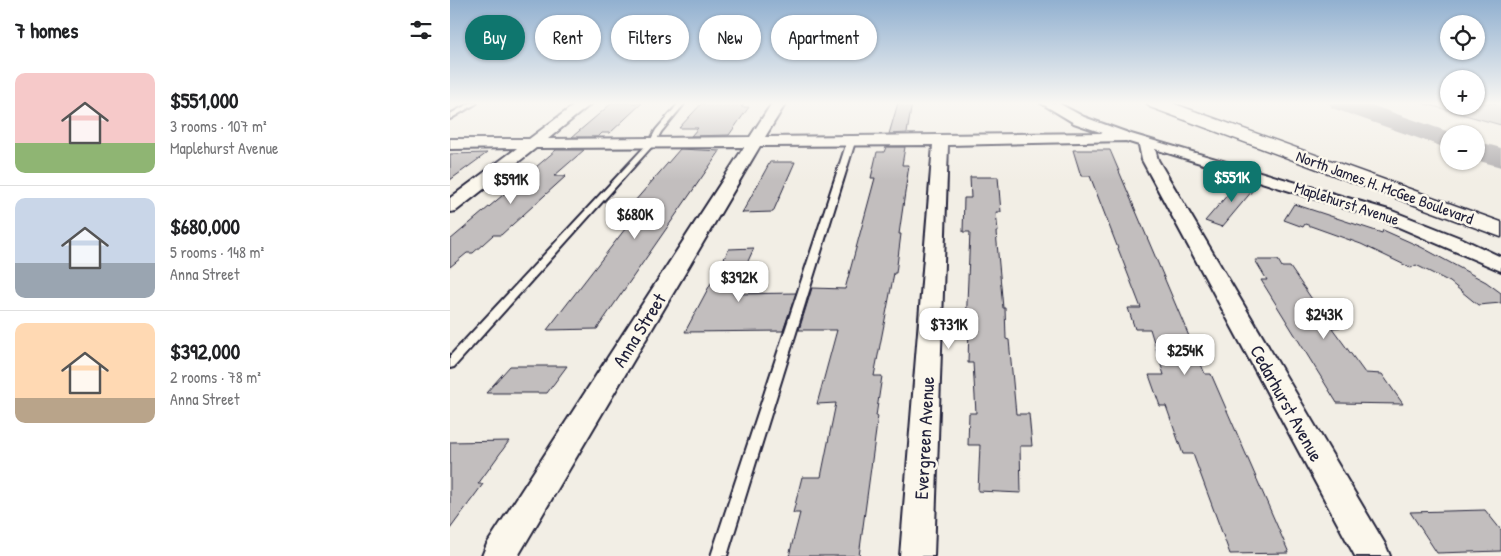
<!DOCTYPE html>
<html lang="en">
<head>
<meta charset="utf-8">
<style>
  :root { --surface:#fff; --page:#f2f2f2; --text:#202124; --muted:#757577; --line:#e0e0e0; --accent:#0f766e }
  body { margin:0; font-family:"Patrick Hand",sans-serif; background:var(--page); color:var(--text); height:100vh; display:flex; flex-direction:column; font-size:19px; white-space:nowrap }
  * { box-sizing:border-box; margin:0 }
  p { font-size:16px; color:var(--muted) }
  .icon { flex:none; width:28px; height:28px; fill:none; stroke:currentColor; stroke-width:2; stroke-linecap:round; stroke-linejoin:round }
  .map { position:relative; flex:1; overflow:hidden }
  .sheet { display:flex; flex-direction:column; background:var(--surface); width:450px }
  .sheet>* { flex:none }
  .banner { position:absolute; left:15px; top:15px; width:475px; height:45px; display:flex; gap:10px }
  .buttons { position:absolute; left:990px; top:15px; display:grid; gap:10px }
  .buttons a { display:grid; place-items:center; width:45px; height:45px; border-radius:50%; background:var(--surface); box-shadow:0 1px 4px #0004; font-size:25px }
  .price { position:absolute; translate:-50% -42px; padding:0 11px; border-radius:10px; background:#fff; color:#222; font-size:16px; line-height:32px; filter:drop-shadow(0 1px 2px #0008) }
  .price::after { content:''; position:absolute; left:50%; top:30px; width:15px; height:11px; margin-left:-8px; background:inherit; clip-path:polygon(0 0,100% 0,50% 100%) }
  .price.selected { background:var(--accent); color:#fff }
  ul { padding:0; list-style:none }
  li { display:flex; align-items:center; gap:15px; height:125px; padding:0 15px }
  li+li { border-top:1px solid var(--line) }
  li span { display:grid; place-items:center; flex:none; width:140px; height:100px; border-radius:10px; color:#555 }
  li>.icon { margin-inline-start:auto }
  span .icon { width:60px; height:60px; fill:#fffc; stroke-width:1 }
  li b { font-size:21px }
  h2 { display:flex; justify-content:space-between; align-items:center; height:60px; padding:0 15px; font-size:21px }
  .tag { padding:0 18px; border-radius:22px; background:var(--surface); box-shadow:0 1px 4px #0004; font-size:18px; line-height:45px }
  .tag.selected { background:var(--accent); color:#fff }
  main { display:flex; flex:1; min-height:0 }
  .map>svg:first-child { display:block }
  .green { fill:#d4d1cc; stroke:#7b7a84 }
  .lines { fill:none; stroke-linecap:round; stroke-linejoin:round }
  .river { fill:#aeabad; fill-rule:evenodd }
  .building { fill:#c2bebe; stroke:#22223b }
  .service-casing { stroke:#22223b; stroke-width:4 }
  .minor-casing { stroke:#22223b; stroke-width:4 }
  .secondary-casing { stroke:#22223b; stroke-width:3 }
  .service { fill:#fbf7ec; fill-rule:evenodd }
  .minor { fill:#fbf7ec; fill-rule:evenodd }
  .secondary { fill:#fbf7ec; fill-rule:evenodd }
  .labels { text-anchor:middle; dominant-baseline:central; stroke-width:5; stroke-linejoin:round; paint-order:stroke }
  .far-street-label { font-size:16px; fill:#22223b; stroke:#fbf7ec }
  .street-label { font-size:19px; fill:#22223b; stroke:#fbf7ec }
</style>
</head>
<body>
<main>
<section class="sheet">
<h2>7 homes<svg class="icon" aria-label="filters" viewBox="0 0 24 24"><path d="M4 7h16M4 17h16"/><circle cx="9" cy="7" r="2"/><circle cx="15" cy="17" r="2"/></svg></h2>
<ul>
<li><span style="background:linear-gradient(#f6c9c9 70%,#8fb573 0)"><svg class="icon" aria-label="home" viewBox="0 0 24 24"><path d="M3 11l9-7 9 7M6 9v11h12V9"/></svg></span><div><b>$551,000</b><p>3 rooms · 107 m²</p><p>Maplehurst Avenue</p></div></li>
<li><span style="background:linear-gradient(#c9d6e8 65%,#9aa5b1 0)"><svg class="icon" aria-label="home" viewBox="0 0 24 24"><path d="M3 11l9-7 9 7M6 9v11h12V9"/></svg></span><div><b>$680,000</b><p>5 rooms · 148 m²</p><p>Anna Street</p></div></li>
<li><span style="background:linear-gradient(#ffd9b3 75%,#b9a48a 0)"><svg class="icon" aria-label="home" viewBox="0 0 24 24"><path d="M3 11l9-7 9 7M6 9v11h12V9"/></svg></span><div><b>$392,000</b><p>2 rooms · 78 m²</p><p>Anna Street</p></div></li>
</ul>
</section>
<div class="map">
<svg width="1051" height="556" viewBox="0 0 1051 556">
  <rect width="100%" height="100%" fill="#f2eee5"/>
  <filter id="ink" filterUnits="userSpaceOnUse"><feTurbulence type="fractalNoise" baseFrequency=".02" numOctaves="2"/><feDisplacementMap in="SourceGraphic" scale="10" xChannelSelector="R" yChannelSelector="G"/><feConvolveMatrix kernelMatrix="1 2 1 2 8 2 1 2 1" color-interpolation-filters="sRGB"/></filter>
  <g filter="url(#ink)">
    <path class="green" d="M 972,103 L 999,103 L 999,106 L 1026,106 L 1026,103 L 1051,103 L 1051,125 Z"/>
    <g class="lines">
      <g class="river">
        <path d="M 879,103 L 915,103 L 1005,134 L 999,134 L 999,149 L 882,108 Z"/>
        <path d="M 1026,141 L 1051,148 L 1051,167 L 1026,160 Z"/>
      </g>
    </g>
    <g class="building">
      <path d="M 162,103 L 192,103 L 160,133 L 152,133 L 148,137 L 122,137 Z"/>
      <path d="M 252,103 L 295,103 L 291,107 L 299,107 L 279,135 L 241,136 L 248,128 L 229,128 Z"/>
      <path d="M 448,103 L 462,103 L 457,133 L 439,134 Z"/>
      <path d="M 436,147 L 455,147 L 452,165 L 459,165 L 449,234 L 451,234 L 446,273 L 444,273 L 424,376 L 432,376 L 426,416 L 428,416 L 409,556 L 339,556 L 350,513 L 343,513 L 352,477 L 371,477 L 386,403 L 367,404 L 387,330 L 349,330 L 362,288 L 395,289 L 425,178 L 421,178 L 427,152 L 434,152 Z"/>
      <path d="M 230,149 L 270,151 L 147,329 L 97,330 L 182,220 L 174,221 L 189,202 L 184,202 Z"/>
      <path d="M 106,150 L 134,150 L 104,176 L 116,176 L 51,235 L 43,235 L 23,253 L 17,253 L 0,267 L 0,240 Z"/>
      <path d="M 623,150 L 660,150 L 755,374 L 761,374 L 839,553 L 780,554 L 743,454 L 733,454 L 716,406 L 710,406 L 699,375 L 714,375 L 700,329 L 685,329 L 678,308 L 691,308 L 640,176 L 631,176 Z"/>
      <path d="M 37,153 L 0,180 L 0,154 Z"/>
      <path d="M 320,162 L 345,162 L 323,212 L 292,213 Z"/>
      <path d="M 520,177 L 548,177 L 551,212 L 546,212 L 548,232 L 546,232 L 553,308 L 555,308 L 556,339 L 559,340 L 566,414 L 579,414 L 582,446 L 570,446 L 571,493 L 528,491 L 530,445 L 518,445 L 519,413 L 526,413 L 523,363 L 518,363 L 519,326 L 516,326 L 520,232 L 513,232 L 514,198 L 521,198 Z"/>
      <path d="M 792,178 L 808,184 L 772,227 L 755,221 Z"/>
      <path d="M 844,204 L 932,233 L 933,230 L 971,247 L 1036,282 L 1051,293 L 1051,303 L 1028,305 L 1000,282 L 966,265 L 961,268 L 911,244 L 855,224 L 853,227 L 834,220 Z"/>
      <path d="M 304,248 L 283,294 L 346,293 L 333,331 L 235,332 L 279,249 Z"/>
      <path d="M 805,260 L 828,260 L 832,267 L 840,267 L 866,305 L 877,305 L 894,327 L 882,328 L 915,373 L 932,374 L 953,404 L 887,403 L 811,280 L 817,280 Z"/>
      <path d="M 60,366 L 117,366 L 97,393 L 36,393 Z"/>
      <path d="M 59,441 L 28,484 L 33,484 L 0,529 L 0,442 Z"/>
      <path d="M 1035,510 L 1051,530 L 1051,551 L 987,553 L 960,512 Z"/>
    </g>
    <g class="lines">
      <defs>
        <g id="service">
          <path d="M 20,103 L 27,103 L 0,119 L 0,114 Z"/>
          <path d="M 229,103 L 235,103 L 211,132 L 205,143 L 4,367 L 0,368 L 0,356 L 200,141 L 206,130 Z"/>
          <path d="M 401,140 L 405,142 L 277,556 L 261,556 L 397,142 Z"/>
        </g>
        <path id="minor" d="M 127,103 L 142,103 L 98,139 L 300,137 L 322,103 L 336,103 L 315,137 L 653,133 L 624,123 L 591,103 L 608,103 L 634,117 L 681,134 L 942,211 L 1013,239 L 1051,257 L 1051,271 L 930,219 L 705,149 L 708,160 L 935,544 L 940,556 L 905,556 L 692,160 L 689,145 L 676,141 L 498,145 L 484,556 L 450,556 L 483,145 L 310,146 L 68,556 L 32,556 L 37,544 L 294,147 L 86,148 L 6,211 L 0,212 L 0,198 L 67,148 L 0,149 L 0,139 L 79,139 Z"/>
        <path id="secondary" d="M 697,103 L 722,103 L 1051,222 L 1051,237 L 700,107 Z"/>
      </defs>
      <use href="#service" class="service-casing"/>
      <use href="#minor" class="minor-casing"/>
      <use href="#secondary" class="secondary-casing"/>
      <use href="#service" class="service"/>
      <use href="#minor" class="minor"/>
      <use href="#secondary" class="secondary"/>
    </g>
  </g>
  <linearGradient id="sky" x2="0" y2="1"><stop stop-color="#91b0d0"/><stop offset="0.57" stop-color="#f9f7f3"/><stop offset="1" stop-color="#f9f7f3" stop-opacity="0"/></linearGradient>
  <rect width="1051" height="181" fill="url(#sky)"/>
  <g class="labels">
    <g class="far-street-label">
      <text transform="translate(935 187) rotate(20)">North James H. McGee Boulevard</text>
      <text transform="translate(897 203) rotate(18)">Maplehurst Avenue</text>
    </g>
    <g class="street-label">
      <text transform="translate(189 330) rotate(-58)">Anna Street</text>
      <text transform="translate(837 403) rotate(61)">Cedarhurst Avenue</text>
      <text transform="translate(474 438) rotate(-87)">Evergreen Avenue</text>
    </g>
  </g>
</svg>
<div class="buttons">
<a><svg class="icon" aria-label="locate" viewBox="0 0 24 24"><circle cx="12" cy="12" r="6"/><path d="M12 2v4M12 18v4M2 12h4M18 12h4"/></svg></a>
<a>+</a>
<a>−</a>
</div>
<b class="price selected" style="left:782px;top:203px">$551K</b>
<b class="price" style="left:61px;top:205px">$591K</b>
<b class="price" style="left:185px;top:240px">$680K</b>
<b class="price" style="left:289px;top:303px">$392K</b>
<b class="price" style="left:874px;top:340px">$243K</b>
<b class="price" style="left:499px;top:350px">$731K</b>
<b class="price" style="left:735px;top:376px">$254K</b>
<div class="banner">
<a class="tag selected">Buy</a>
<a class="tag">Rent</a>
<a class="tag">Filters</a>
<a class="tag">New</a>
<a class="tag">Apartment</a>
</div>
</div>
</main>
</body>
</html>
